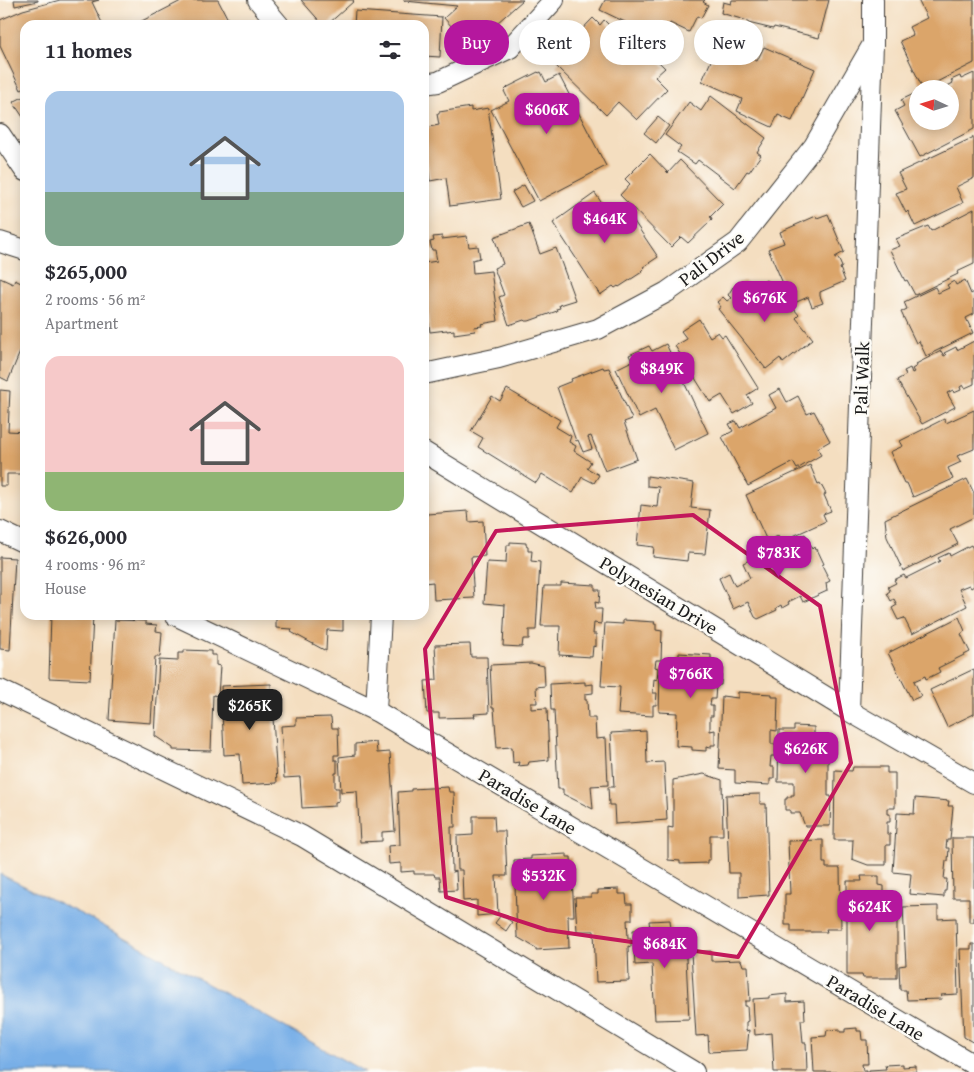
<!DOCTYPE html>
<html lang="en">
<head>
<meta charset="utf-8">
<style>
  :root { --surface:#fff; --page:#f7f7f7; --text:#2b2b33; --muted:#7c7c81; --accent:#b5179e }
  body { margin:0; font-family:"Gentium Book Plus",serif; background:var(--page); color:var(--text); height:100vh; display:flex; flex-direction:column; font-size:19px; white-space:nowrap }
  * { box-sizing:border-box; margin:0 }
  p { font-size:16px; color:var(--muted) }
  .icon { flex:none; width:28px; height:28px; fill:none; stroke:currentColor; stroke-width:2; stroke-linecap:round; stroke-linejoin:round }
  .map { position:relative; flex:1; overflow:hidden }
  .side { position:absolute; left:20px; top:20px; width:409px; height:600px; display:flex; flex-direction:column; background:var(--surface); border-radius:15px; box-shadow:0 2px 12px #0003 }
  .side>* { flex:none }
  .hud { position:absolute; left:444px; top:20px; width:455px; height:45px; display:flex; gap:10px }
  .needle { width:32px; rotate:274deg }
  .controls { position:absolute; left:909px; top:80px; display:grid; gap:10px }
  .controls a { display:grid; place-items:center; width:50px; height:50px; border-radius:50%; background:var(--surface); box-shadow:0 2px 12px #0003; font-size:25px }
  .price { position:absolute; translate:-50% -42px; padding:0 11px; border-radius:10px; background:var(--accent); color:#fff; font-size:16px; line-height:32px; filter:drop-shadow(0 1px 2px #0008) }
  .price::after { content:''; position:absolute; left:50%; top:30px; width:15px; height:11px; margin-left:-8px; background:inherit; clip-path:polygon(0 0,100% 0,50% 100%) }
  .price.selected { background:#222; color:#fff }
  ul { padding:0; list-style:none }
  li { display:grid; align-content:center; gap:10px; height:265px; padding:0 25px }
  li span { display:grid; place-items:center; height:155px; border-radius:15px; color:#555 }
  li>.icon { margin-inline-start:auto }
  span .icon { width:90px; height:90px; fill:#fffc; stroke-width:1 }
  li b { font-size:21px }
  h2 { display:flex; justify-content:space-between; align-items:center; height:60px; padding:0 25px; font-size:21px }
  .chip { padding:0 18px; border-radius:22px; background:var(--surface); box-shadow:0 2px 12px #0003; font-size:18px; line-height:45px }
  .chip.selected { background:var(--accent); color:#fff }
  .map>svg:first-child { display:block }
  .water { fill:#78afe7; stroke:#4a6682 }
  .building { fill:#dba56b }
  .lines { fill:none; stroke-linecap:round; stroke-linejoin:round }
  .service-casing { stroke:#3c3935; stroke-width:22 }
  .service { stroke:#fff; stroke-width:20 }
  .marked { fill:none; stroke:#c2185b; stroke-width:4; stroke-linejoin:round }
  .labels { text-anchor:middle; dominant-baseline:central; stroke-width:5; stroke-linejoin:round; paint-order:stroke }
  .street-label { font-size:19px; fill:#1c1c1c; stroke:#fdfcf7 }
</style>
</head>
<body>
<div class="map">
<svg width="974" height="1072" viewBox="0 0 974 1072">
  <rect width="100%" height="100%" fill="#fdfcf7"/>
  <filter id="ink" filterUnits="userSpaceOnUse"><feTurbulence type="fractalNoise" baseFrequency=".02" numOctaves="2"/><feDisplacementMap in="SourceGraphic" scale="10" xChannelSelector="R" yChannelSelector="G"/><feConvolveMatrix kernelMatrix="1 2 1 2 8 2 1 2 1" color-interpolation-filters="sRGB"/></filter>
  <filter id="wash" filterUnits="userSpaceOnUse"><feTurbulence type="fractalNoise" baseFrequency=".0096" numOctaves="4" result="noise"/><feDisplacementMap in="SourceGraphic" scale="20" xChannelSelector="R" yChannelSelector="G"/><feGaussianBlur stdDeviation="1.12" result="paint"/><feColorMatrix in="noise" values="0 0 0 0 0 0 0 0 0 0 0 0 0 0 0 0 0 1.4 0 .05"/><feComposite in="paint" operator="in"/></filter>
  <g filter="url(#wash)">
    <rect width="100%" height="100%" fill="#f4dec0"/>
    <path class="water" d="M 0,874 L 95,921 L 365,1072 L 0,1072 Z"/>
    <g id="blocks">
      <g class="building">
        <path d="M 14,0 L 38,0 L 38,1 L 15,6 Z"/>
        <path d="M 60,0 L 99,0 L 92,2 L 103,25 L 25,25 L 25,88 L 21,90 L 0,46 L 0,20 L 23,10 Z"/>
        <path d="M 183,0 L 218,0 L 231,25 L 134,25 Z"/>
        <path d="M 301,0 L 353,0 L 354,1 L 327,25 L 323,25 Z"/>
        <path d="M 404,0 L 523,0 L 470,47 L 444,18 L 457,6 L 404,1 Z"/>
        <path d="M 605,0 L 705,0 L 703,2 L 708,5 L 701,18 L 697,16 L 689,32 L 670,23 L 667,29 L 680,35 L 675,46 L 600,10 Z"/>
        <path d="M 732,0 L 829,0 L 819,38 L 774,27 L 773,29 L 748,23 L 748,21 L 721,13 L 723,2 L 731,4 Z"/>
        <path d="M 918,0 L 974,0 L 974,63 L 923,89 L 900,41 L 913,35 L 909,27 L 927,18 Z"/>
        <path d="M 355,11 L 442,17 L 440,57 L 424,56 L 424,25 L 354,25 Z"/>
        <path d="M 593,18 L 600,25 L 604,20 L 615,31 L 621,25 L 665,68 L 655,77 L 667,89 L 637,120 L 618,102 L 606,115 L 556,66 L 568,52 L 564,48 Z"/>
        <path d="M 719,43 L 757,61 L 764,47 L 815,69 L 792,121 L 778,115 L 772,127 L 737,111 L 742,99 L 702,81 Z"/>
        <path d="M 538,72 L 539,73 L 541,72 L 546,82 L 559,75 L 606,166 L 539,201 L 491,110 L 509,101 L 504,91 L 508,87 Z"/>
        <path d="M 974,73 L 974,129 L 920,157 L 895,111 L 904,106 L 901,100 L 918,92 L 918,121 L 950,121 L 950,89 L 942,89 L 953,83 L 951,80 L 960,76 L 961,79 Z"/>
        <path d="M 25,96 L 25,120 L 13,102 Z"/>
        <path d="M 711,96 L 766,138 L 757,152 L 761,155 L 749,172 L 747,171 L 735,188 L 698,160 L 695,164 L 677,152 L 681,147 L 665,135 L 689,102 L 701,111 Z"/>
        <path d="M 471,107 L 471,111 L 488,108 L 501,199 L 450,206 L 446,178 L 430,181 L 424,139 L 424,128 L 439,125 L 437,114 L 439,114 L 439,112 Z"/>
        <path d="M 658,117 L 669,126 L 656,143 L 644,133 Z"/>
        <path d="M 974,137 L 974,178 L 956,187 L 963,203 L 915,226 L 908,211 L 906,213 L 896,193 L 906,189 L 898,173 Z"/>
        <path d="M 650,154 L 668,173 L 680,160 L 723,204 L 710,217 L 712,218 L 711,221 L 688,243 L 681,237 L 671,247 L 620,195 L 630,184 L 625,179 Z"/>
        <path d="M 524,185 L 533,201 L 521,207 L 512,192 Z"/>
        <path d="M 595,193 L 611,217 L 625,208 L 658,257 L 643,267 L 644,268 L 641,271 L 642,272 L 619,287 L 618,286 L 615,288 L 613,286 L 600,295 L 553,223 Z"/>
        <path d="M 974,209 L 974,264 L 957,272 L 958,274 L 915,295 L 907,280 L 905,281 L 890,250 L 900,246 L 896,239 L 928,226 L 931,231 Z"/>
        <path d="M 828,214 L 844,252 L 835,257 L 835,259 L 838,258 L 842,267 L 840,268 L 845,281 L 820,292 L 820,296 L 823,303 L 812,307 L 808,297 L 792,304 L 768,249 L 784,243 L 780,232 L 816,216 L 817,218 Z"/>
        <path d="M 529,224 L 540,254 L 556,248 L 575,300 L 559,305 L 560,308 L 556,309 L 557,311 L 529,321 L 525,321 L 524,320 L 509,325 L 499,297 L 504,295 L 494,268 L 503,264 L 494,237 Z"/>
        <path d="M 442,236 L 442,239 L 467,236 L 469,247 L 478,246 L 480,258 L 472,260 L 473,273 L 491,271 L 498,321 L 481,324 L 482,326 L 474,327 L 475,331 L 454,334 L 454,330 L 447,331 L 447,330 L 430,332 L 424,290 L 424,263 L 437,261 L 435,250 L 432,250 L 430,242 L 434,241 L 433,237 Z"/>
        <path d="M 0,278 L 13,284 L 15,280 L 25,285 L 25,354 L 20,352 L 8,381 L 0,377 Z"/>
        <path d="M 766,280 L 792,312 L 794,309 L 799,315 L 796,318 L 813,339 L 783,363 L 780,358 L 766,369 L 718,309 L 721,307 L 717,302 L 723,297 L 727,301 L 731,298 L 728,295 L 733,287 L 736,291 L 740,287 L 737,283 L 744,281 L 752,291 Z"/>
        <path d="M 965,280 L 971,294 L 974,292 L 974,314 L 966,318 L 973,333 L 926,356 L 919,341 L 916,343 L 901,312 L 907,309 L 904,302 L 935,287 L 938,293 L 949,288 L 947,285 L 954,281 L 956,285 Z"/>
        <path d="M 699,319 L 710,337 L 718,332 L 722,337 L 725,335 L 758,388 L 747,395 L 752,403 L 734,414 L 722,395 L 710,402 L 675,346 L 687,339 L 681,331 Z"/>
        <path d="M 974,341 L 974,384 L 965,388 L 963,385 L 960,387 L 961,390 L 954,393 L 953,390 L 947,393 L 955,407 L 922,424 L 897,380 L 906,375 L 904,371 L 910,368 L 912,373 L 914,372 L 912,369 L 917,366 L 916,364 L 941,351 L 944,356 L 946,355 L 944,353 L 956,347 L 957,350 Z"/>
        <path d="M 666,344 L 708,433 L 674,450 L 655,410 L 639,418 L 616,369 L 632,361 L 629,355 L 649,346 L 652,351 Z"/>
        <path d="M 603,367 L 604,369 L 609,368 L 632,419 L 624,422 L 637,459 L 605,471 L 591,436 L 588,437 L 592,449 L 583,452 L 578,440 L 576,441 L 557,387 L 572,381 L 571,379 Z"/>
        <path d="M 507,389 L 560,420 L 556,427 L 571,436 L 569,442 L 576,446 L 574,451 L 591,462 L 587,468 L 599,475 L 594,483 L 582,477 L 573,493 L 542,474 L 536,483 L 478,447 L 483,438 L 471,431 L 492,396 L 500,401 Z"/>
        <path d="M 780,389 L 787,402 L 798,396 L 807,414 L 814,411 L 830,441 L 818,448 L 821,455 L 797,469 L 793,462 L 748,486 L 722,437 L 733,431 L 729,424 L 736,421 L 740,428 L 776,408 L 769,395 Z"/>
        <path d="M 0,390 L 10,391 L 8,431 L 25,432 L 24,474 L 7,474 L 7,486 L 0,486 Z"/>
        <path d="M 974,410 L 974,449 L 957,456 L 961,462 L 948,468 L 953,479 L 913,497 L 907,483 L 904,483 L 890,452 L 903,446 L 900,441 L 944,419 L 946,423 Z"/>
        <path d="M 810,465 L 818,484 L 820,483 L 826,494 L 824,495 L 831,511 L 823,514 L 826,521 L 780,542 L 778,536 L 767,541 L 746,495 Z"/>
        <path d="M 647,476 L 694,483 L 691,508 L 710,510 L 705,554 L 688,553 L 687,561 L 653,557 L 654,547 L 637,545 L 641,505 L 657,507 L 659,487 L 647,486 Z"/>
        <path d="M 967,479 L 974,493 L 974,517 L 950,529 L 958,544 L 903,571 L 887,537 L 885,519 Z"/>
        <path d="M 468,511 L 469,522 L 483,521 L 485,556 L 471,557 L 474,598 L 434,600 L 433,582 L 424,583 L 424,516 L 427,516 L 427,514 Z"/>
        <path d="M 805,534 L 812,549 L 814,547 L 815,550 L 817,549 L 824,564 L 822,565 L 830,581 L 826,583 L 827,591 L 803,602 L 800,596 L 788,602 L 789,604 L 782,608 L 781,605 L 776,608 L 777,610 L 758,619 L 755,617 L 748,602 L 733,609 L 719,578 L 729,573 L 735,586 L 750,578 L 743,563 Z"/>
        <path d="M 510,542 L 526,543 L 526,545 L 528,546 L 528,551 L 532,551 L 531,561 L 540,562 L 536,630 L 529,630 L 529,639 L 523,639 L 522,647 L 503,646 L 505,605 L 484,603 L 487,562 L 506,563 L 507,545 L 510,545 Z"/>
        <path d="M 971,545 L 974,551 L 974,586 L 971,588 L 969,585 L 959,589 L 967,606 L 912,634 L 904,618 L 898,620 L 892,608 L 897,605 L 894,599 L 891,601 L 887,593 L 890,591 L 888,587 L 896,583 L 894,580 L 904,575 L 906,578 L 940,561 L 938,558 L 949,553 L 950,556 Z"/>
        <path d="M 0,557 L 15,558 L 10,650 L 0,649 Z"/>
        <path d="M 561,583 L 595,585 L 595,590 L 600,590 L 599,603 L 595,602 L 596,609 L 602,609 L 601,624 L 594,623 L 593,634 L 596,634 L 596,647 L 593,646 L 592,657 L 559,655 L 560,626 L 541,626 L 544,586 L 561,586 Z"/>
        <path d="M 51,615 L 93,615 L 90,680 L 49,678 Z"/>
        <path d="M 276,615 L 343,615 L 343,631 L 327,630 L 326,651 L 291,632 L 292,629 L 276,628 Z"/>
        <path d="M 959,617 L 965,631 L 961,634 L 970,652 L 938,668 L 940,672 L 926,679 L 925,676 L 914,681 L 921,696 L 912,700 L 888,653 Z"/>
        <path d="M 115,620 L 146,621 L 146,624 L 157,625 L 156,631 L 162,632 L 160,657 L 155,657 L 151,723 L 109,720 Z"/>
        <path d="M 623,620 L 655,622 L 654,624 L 656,624 L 656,630 L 662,631 L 661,660 L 656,660 L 655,667 L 658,668 L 657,680 L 654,679 L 653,693 L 657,693 L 656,705 L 653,705 L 653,716 L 618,714 L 620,687 L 601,686 L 605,623 L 623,624 Z"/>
        <path d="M 470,644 L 471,657 L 487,657 L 489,713 L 474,714 L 475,717 L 439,718 L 439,713 L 427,713 L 425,681 L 437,680 L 435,645 Z"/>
        <path d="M 184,650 L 211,651 L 211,655 L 216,655 L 216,665 L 220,666 L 218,696 L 213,695 L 211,751 L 173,750 L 173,748 L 155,736 L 159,660 L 178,661 L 178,653 L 184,653 Z"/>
        <path d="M 679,653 L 711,655 L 711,664 L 722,664 L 721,685 L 716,685 L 715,699 L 711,699 L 710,706 L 713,706 L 713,716 L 710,716 L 710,731 L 715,730 L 715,745 L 711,745 L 711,748 L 706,747 L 706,751 L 692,750 L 692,747 L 676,746 L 677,713 L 659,712 L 660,671 L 677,671 L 677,656 L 679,657 Z"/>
        <path d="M 531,663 L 544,666 L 545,686 L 536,687 L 537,703 L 531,703 L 531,709 L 547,708 L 549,760 L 529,762 L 528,765 L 518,766 L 519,762 L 513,763 L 512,747 L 497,748 L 494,708 L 492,708 L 490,665 Z"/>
        <path d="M 974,669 L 974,714 L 947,727 L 930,690 Z"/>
        <path d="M 585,682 L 585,685 L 593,684 L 593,693 L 585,694 L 585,700 L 587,700 L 588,718 L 595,718 L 596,739 L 606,738 L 608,785 L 591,786 L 593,809 L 563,794 L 563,789 L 558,789 L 554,710 L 551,710 L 550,684 Z"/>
        <path d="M 271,684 L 277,783 L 242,785 L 240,754 L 224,755 L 221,686 Z"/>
        <path d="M 738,692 L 772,694 L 772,697 L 778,697 L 777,731 L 771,730 L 771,744 L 776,744 L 775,756 L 771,756 L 770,767 L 774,767 L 774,779 L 770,779 L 770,785 L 735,783 L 735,770 L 719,769 L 722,696 L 738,698 Z"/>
        <path d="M 331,717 L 332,728 L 338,728 L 339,755 L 334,755 L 334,760 L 337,760 L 337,773 L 335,773 L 335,788 L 339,788 L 339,801 L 335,802 L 335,806 L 302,808 L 300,777 L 284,778 L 281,726 L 296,725 L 296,718 Z"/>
        <path d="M 794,726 L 814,727 L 814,736 L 828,736 L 828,796 L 831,796 L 830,826 L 805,826 L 800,813 L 790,813 L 790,810 L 785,810 L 785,799 L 787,799 L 787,797 L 791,797 L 791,795 L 794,795 L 794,782 L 778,782 L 779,730 L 794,730 Z"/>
        <path d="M 646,731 L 647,763 L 664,762 L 667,820 L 615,824 L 614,805 L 609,805 L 608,787 L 614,787 L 611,733 Z"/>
        <path d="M 376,742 L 377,753 L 390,752 L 395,831 L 382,832 L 382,841 L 360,842 L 357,791 L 341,792 L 339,757 L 355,755 L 355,744 Z"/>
        <path d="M 853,767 L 887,767 L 887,773 L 895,773 L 895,808 L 887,808 L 887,814 L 890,814 L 890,822 L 887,822 L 887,834 L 890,834 L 890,845 L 886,845 L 886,865 L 868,865 L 852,859 L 853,840 L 834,840 L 835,770 L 852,771 Z"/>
        <path d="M 704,774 L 722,780 L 723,835 L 710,835 L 710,860 L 707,860 L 707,863 L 680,864 L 680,861 L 668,860 L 668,827 L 673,828 L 673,780 Z"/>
        <path d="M 448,787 L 449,792 L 454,792 L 455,827 L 451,827 L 452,872 L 456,871 L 457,890 L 441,891 L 440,877 L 435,877 L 434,874 L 414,874 L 414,871 L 401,872 L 401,863 L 389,864 L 388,846 L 400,845 L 398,792 L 411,791 L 411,789 Z"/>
        <path d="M 760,794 L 760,804 L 766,804 L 769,895 L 739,897 L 739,873 L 729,873 L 726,795 Z"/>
        <path d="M 915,798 L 949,801 L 948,806 L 953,806 L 950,840 L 947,840 L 946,848 L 949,848 L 948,861 L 946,861 L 944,879 L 947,879 L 946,891 L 944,891 L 944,897 L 909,894 L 911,874 L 893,872 L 897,813 L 914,814 Z"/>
        <path d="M 473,816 L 494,816 L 495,831 L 505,831 L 507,876 L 496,876 L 498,914 L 477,916 L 477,900 L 463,901 L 462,870 L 458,870 L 457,836 L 473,835 Z"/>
        <path d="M 952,838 L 974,838 L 974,922 L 969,922 L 969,898 L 953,898 Z"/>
        <path d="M 823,840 L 823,863 L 826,863 L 826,868 L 840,868 L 841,929 L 826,929 L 827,932 L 791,932 L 791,925 L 785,925 L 785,894 L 790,894 L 788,841 Z"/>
        <path d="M 567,854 L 567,857 L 571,857 L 574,916 L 568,916 L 569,948 L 536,950 L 536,948 L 517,937 L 514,860 L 531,859 L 531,856 Z"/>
        <path d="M 861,876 L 879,876 L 879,885 L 884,886 L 884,897 L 879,897 L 879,917 L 897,916 L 897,978 L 863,978 L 862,975 L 847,975 L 847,881 L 862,881 Z"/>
        <path d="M 619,889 L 619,894 L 626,894 L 627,904 L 632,904 L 632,920 L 627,920 L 628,938 L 631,938 L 631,947 L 628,946 L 629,981 L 596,982 L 594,931 L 577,931 L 575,897 L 591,897 L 591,894 L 598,894 L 598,890 Z"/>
        <path d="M 938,906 L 938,919 L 956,918 L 958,994 L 941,995 L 942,999 L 907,1000 L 906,990 L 900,990 L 899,966 L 906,965 L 903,907 Z"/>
        <path d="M 501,915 L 512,922 L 506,931 L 495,923 Z"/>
        <path d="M 670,920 L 672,939 L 685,938 L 689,1019 L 655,1020 L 652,964 L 635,965 L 633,930 L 650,929 L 649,921 Z"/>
        <path d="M 971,944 L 974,944 L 974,1043 L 964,1037 L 960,949 L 971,949 Z"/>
        <path d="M 711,951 L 711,961 L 741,960 L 743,966 L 748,966 L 750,1001 L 745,1001 L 745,1006 L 747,1006 L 748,1021 L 746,1022 L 746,1031 L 749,1030 L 747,1050 L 709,1052 L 708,1035 L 696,1036 L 691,952 Z"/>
        <path d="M 787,994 L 787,1002 L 804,1001 L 805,1020 L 801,1020 L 803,1043 L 806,1043 L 807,1072 L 774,1072 L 772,1033 L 755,1035 L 753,999 L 769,998 L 769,996 Z"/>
        <path d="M 857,1028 L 857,1031 L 861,1031 L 862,1040 L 867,1040 L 868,1064 L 862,1064 L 863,1070 L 867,1070 L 867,1072 L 814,1072 L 812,1037 L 826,1036 L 827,1030 L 840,1029 L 840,1032 L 845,1032 L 845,1029 Z"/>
        <path d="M 903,1064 L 903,1067 L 916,1066 L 916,1072 L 869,1072 L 869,1070 L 886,1069 L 885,1065 Z"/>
      </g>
    </g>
  </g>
  <g filter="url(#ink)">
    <use href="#blocks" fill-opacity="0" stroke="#3c3935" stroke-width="1"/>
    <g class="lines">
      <defs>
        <g id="service">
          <path d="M 258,0 L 279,25"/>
          <path d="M 424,84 L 438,82 L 510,48 L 554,0"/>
          <path d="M 0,134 L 25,171"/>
          <path d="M 0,242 L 25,250"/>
          <path d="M 424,374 L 499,358 L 598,329 L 667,292 L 738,242 L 814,146 L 873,44 L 873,0"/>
          <path d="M 424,452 L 849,711 L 974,783"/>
          <path d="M 0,531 L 25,543"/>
          <path d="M 175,615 L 376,711 L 974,1065"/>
          <path d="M 0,690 L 302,836 L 694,1072"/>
          <path d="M 376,711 L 381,615"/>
          <path d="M 849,711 L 873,44"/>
        </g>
      </defs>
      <use href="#service" class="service-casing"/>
      <use href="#service" class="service"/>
    </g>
  </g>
  <path class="marked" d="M 693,515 L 820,606 L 851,763 L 738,957 L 547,930 L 446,897 L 425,649 L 496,531 Z"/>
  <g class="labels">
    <g class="street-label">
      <text transform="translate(711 258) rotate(-38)">Pali Drive</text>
      <text transform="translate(861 378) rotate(-88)">Pali Walk</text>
      <text transform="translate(659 595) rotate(31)">Polynesian Drive</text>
      <text transform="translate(528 801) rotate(31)">Paradise Lane</text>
      <text transform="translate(876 1007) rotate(31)">Paradise Lane</text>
    </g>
  </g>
</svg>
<div class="controls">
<a><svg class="needle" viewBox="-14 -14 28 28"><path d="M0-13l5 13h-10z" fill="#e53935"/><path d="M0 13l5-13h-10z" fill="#7c7c81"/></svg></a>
</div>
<b class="price" style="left:547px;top:135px">$606K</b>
<b class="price" style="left:605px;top:244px">$464K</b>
<b class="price" style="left:765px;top:323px">$676K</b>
<b class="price" style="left:662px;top:394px">$849K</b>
<b class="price" style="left:779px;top:578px">$783K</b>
<b class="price" style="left:691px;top:699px">$766K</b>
<b class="price selected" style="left:250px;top:731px">$265K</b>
<b class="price" style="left:806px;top:774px">$626K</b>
<b class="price" style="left:544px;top:901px">$532K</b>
<b class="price" style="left:870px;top:932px">$624K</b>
<b class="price" style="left:665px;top:969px">$684K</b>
<div class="hud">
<a class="chip selected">Buy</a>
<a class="chip">Rent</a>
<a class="chip">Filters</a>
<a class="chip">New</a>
</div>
<section class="side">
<h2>11 homes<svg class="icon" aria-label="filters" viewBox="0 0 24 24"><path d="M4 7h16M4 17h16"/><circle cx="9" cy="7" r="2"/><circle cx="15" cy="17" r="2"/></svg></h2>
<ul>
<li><span style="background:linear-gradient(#a9c7e8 65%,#7fa58c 0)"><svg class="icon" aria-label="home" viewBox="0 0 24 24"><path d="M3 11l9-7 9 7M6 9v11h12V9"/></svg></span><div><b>$265,000</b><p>2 rooms · 56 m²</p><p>Apartment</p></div></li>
<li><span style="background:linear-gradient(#f6c9c9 75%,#8fb573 0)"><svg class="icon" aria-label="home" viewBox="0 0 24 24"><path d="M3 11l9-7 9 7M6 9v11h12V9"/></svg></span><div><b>$626,000</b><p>4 rooms · 96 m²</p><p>House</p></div></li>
</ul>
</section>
</div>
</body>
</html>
